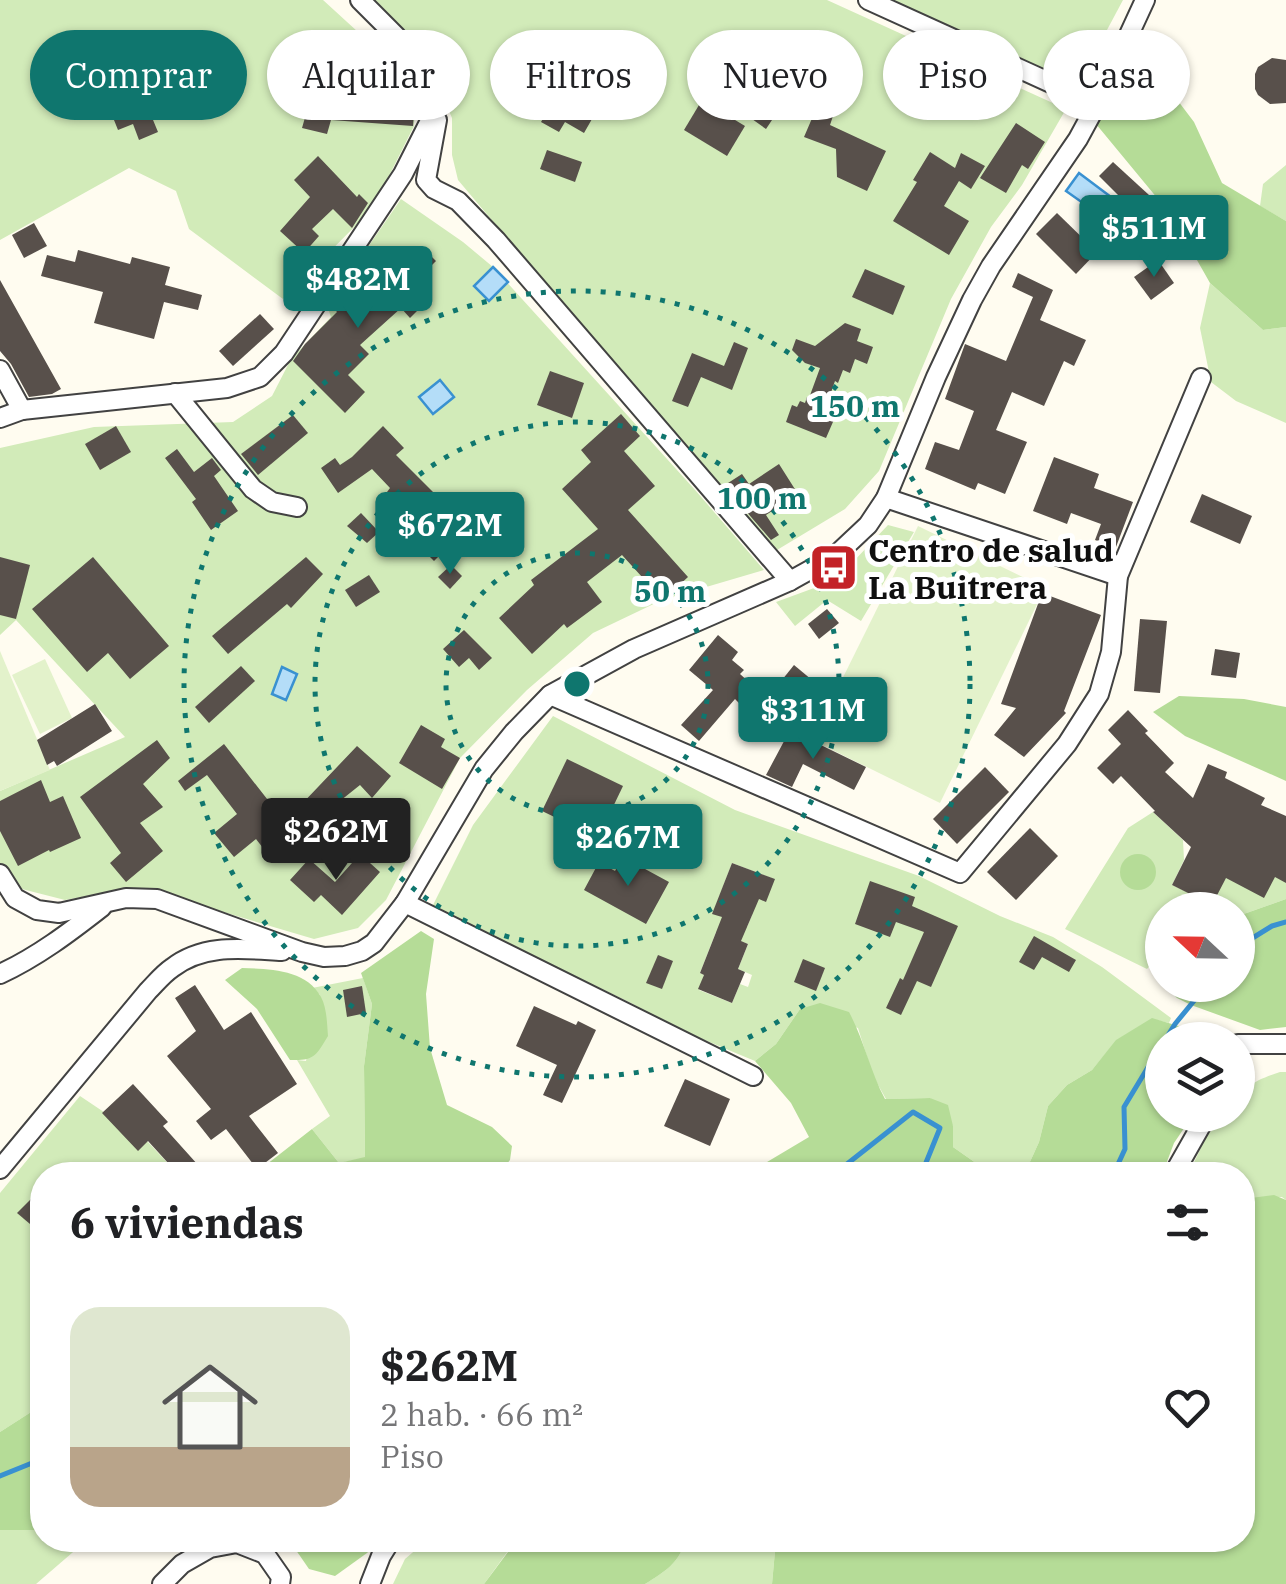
<!DOCTYPE html>
<html lang="es">
<head>
<meta charset="utf-8">
<style>
  :root { --surface:#fff; --page:#f2f2f2; --text:#202124; --muted:#757577; --line:#e0e0e0; --accent:#0f766e }
  body { margin:0; font-family:"IBM Plex Serif",serif; background:var(--page); color:var(--text); height:100vh; display:flex; flex-direction:column; font-size:38px; white-space:nowrap }
  * { box-sizing:border-box; margin:0 }
  p { font-size:32px; color:var(--muted) }
  .icon { flex:none; width:55px; height:55px; fill:none; stroke:currentColor; stroke-width:2; stroke-linecap:round; stroke-linejoin:round }
  .map { position:relative; flex:1; overflow:hidden }
  .panel { position:absolute; left:30px; top:1162px; width:1225px; height:390px; display:flex; flex-direction:column; background:var(--surface); border-radius:40px; box-shadow:0 2px 8px #0004 }
  .panel>* { flex:none }
  .banner { position:absolute; left:30px; top:30px; width:1228px; height:90px; display:flex; gap:20px }
  .needle { width:65px; rotate:292deg }
  .controls { position:absolute; left:1145px; top:892px; display:grid; gap:20px }
  .controls a { display:grid; place-items:center; width:110px; height:110px; border-radius:50%; background:var(--surface); box-shadow:0 2px 8px #0004; font-size:50px }
  .price { position:absolute; translate:-50% -85px; padding:0 22px; border-radius:10px; background:var(--accent); color:#fff; font-size:32px; line-height:65px; filter:drop-shadow(0 2px 5px #0008) }
  .price::after { content:''; position:absolute; left:50%; top:60px; width:30px; height:22px; margin-left:-15px; background:inherit; clip-path:polygon(0 0,100% 0,50% 100%) }
  .price.selected { background:#222; color:#fff }
  ul { padding:0; list-style:none }
  li { display:flex; align-items:center; gap:30px; height:250px; padding:0 40px }
  li+li { border-top:2px solid var(--line) }
  li span { display:grid; place-items:center; flex:none; width:280px; height:200px; border-radius:30px; color:#555 }
  li>.icon { margin-inline-start:auto }
  span .icon { width:120px; height:120px; fill:#fffc; stroke-width:1 }
  li b { font-size:42px }
  h2 { display:flex; justify-content:space-between; align-items:center; height:120px; padding:0 40px; font-size:42px }
  .pill { padding:0 35px; border-radius:45px; background:var(--surface); box-shadow:0 2px 8px #0004; font-size:35px; line-height:90px }
  .pill.selected { background:var(--accent); color:#fff }
  .map>svg:first-child { display:block }
  .green { fill:#d2ebb9; fill-rule:evenodd }
  .forest { fill:#b5dc97 }
  .pitch { fill:#e3f2cb }
  .water { fill:#b4ddf8; stroke:#3991d1; stroke-width:2.5 }
  .lines { fill:none; stroke-linecap:round; stroke-linejoin:round }
  .stream { stroke:#3991d1; stroke-width:5 }
  .building { fill:#58504b }
  .minor-casing { stroke:#424242; stroke-width:22 }
  .minor { stroke:#fff; stroke-width:18 }
  .ring { fill:none; stroke:#0f766e; stroke-width:5; stroke-dasharray:5 10 }
  .labels { text-anchor:middle; dominant-baseline:central; stroke-width:10; stroke-linejoin:round; paint-order:stroke }
  .poi-label { font-size:32px; font-weight:bold; fill:#0f0f0f; stroke:#fff; text-anchor:start }
  .centre { fill:#0f766e; stroke:#fff; stroke-width:5 }
  .ring-label { font-size:30px; text-anchor:middle; font-weight:bold; fill:#0f766e; stroke:#fff; stroke-width:10; stroke-linejoin:round; paint-order:stroke }
</style>
</head>
<body>
<div class="map">
<svg width="1286" height="1584" viewBox="0 0 1286 1584">
  <rect width="100%" height="100%" fill="#fffcf0"/>
  <g class="green">
    <path d="M 0,0 L 323,0 L 416,85 L 414,126 L 373,208 L 283,299 L 189,229 L 176,191 L 129,168 L 0,240 Z"/>
    <path d="M 370,0 L 827,0 L 1066,109 L 1022,185 L 991,227 L 951,299 L 879,471 L 845,509 L 772,553 L 458,180 L 452,155 L 452,118 L 436,80 Z"/>
    <path d="M 888,0 L 1123,0 L 1076,88 Z"/>
    <path d="M 1286,165 L 1286,221 L 1260,206 L 1263,184 Z"/>
    <path d="M 401,199 L 463,242 L 493,267 L 696,491 L 764,570 L 662,600 L 593,633 L 527,690 L 460,758 L 386,900 L 358,928 L 314,939 L 149,890 L 98,894 L 65,900 L 14,887 L 0,866 L 0,791 L 125,737 L 16,620 L 0,635 L 0,448 L 94,427 L 233,422 L 272,396 L 291,359 L 331,317 L 324,297 L 350,273 Z"/>
    <path d="M 1210,283 L 1263,330 L 1286,327 L 1286,423 L 1236,401 L 1211,382 L 1200,328 Z"/>
    <path d="M 888,525 L 914,532 L 861,621 L 827,600 L 795,626 L 776,602 L 825,584 L 852,563 Z"/>
    <path d="M 553,716 L 735,810 L 919,876 L 1000,916 L 1053,937 L 1102,967 L 1171,1018 L 1169,1023 L 1152,1019 L 1117,1040 L 1092,1070 L 1067,1085 L 1048,1106 L 1039,1142 L 1024,1175 L 993,1175 L 953,1147 L 953,1126 L 930,1098 L 886,1099 L 873,1076 L 858,1028 L 800,1009 L 776,1044 L 755,1061 L 678,1029 L 631,1003 L 432,907 L 473,825 ZM 732,863 L 774,879 L 740,910 L 752,915 L 747,927 L 713,913 ZM 716,932 L 748,944 L 738,969 L 752,975 L 748,987 L 740,984 L 732,1003 L 699,990 L 704,975 L 700,973 Z"/>
    <path d="M 1153,812 L 1183,840 L 1184,860 L 1172,885 L 1212,904 L 1245,839 L 1286,883 L 1286,899 L 1238,916 L 1238,910 L 1162,910 L 1162,951 L 1147,969 L 1065,929 L 1128,828 Z"/>
    <path d="M 363,978 L 372,1004 L 364,1066 L 365,1158 L 339,1163 L 312,1129 L 330,1116 L 297,1060 L 306,1061 L 320,995 L 312,988 Z"/>
    <path d="M 1280,1072 L 1286,1072 L 1286,1200 L 1282,1197 L 1243,1199 L 1242,1175 L 1188,1175 L 1207,1135 L 1229,1115 L 1238,1115 C 1238,1086 1257,1080 1280,1072 Z"/>
    <path d="M 80,1096 L 147,1141 L 179,1175 L 42,1175 L 42,1405 L 0,1432 L 0,1193 Z"/>
    <path d="M 35,1529 L 42,1530 L 42,1540 L 87,1540 L 36,1584 L 0,1584 L 0,1530 Z"/>
    <path d="M 427,1540 L 516,1540 L 484,1584 L 393,1584 L 405,1559 Z"/>
    <path d="M 685,1540 L 776,1540 L 772,1584 L 645,1584 C 663,1573 681,1562 685,1540 Z"/>
  </g>
  <g class="forest">
    <path d="M 1169,89 L 1194,122 L 1222,183 L 1286,221 L 1286,327 L 1263,330 L 1210,283 L 1172,216 L 1096,124 L 1129,91 Z"/>
    <path d="M 1179,696 L 1244,699 L 1286,707 L 1286,781 L 1185,736 L 1153,712 Z"/>
    <circle cx="1138" cy="872" r="18"/>
    <path d="M 1286,899 L 1286,1027 L 1260,1030 L 1191,1005 L 1177,998 L 1164,985 L 1238,985 L 1238,916 Z"/>
    <path d="M 421,931 L 434,939 L 426,994 L 430,1048 L 447,1105 L 492,1127 L 512,1146 L 510,1160 L 498,1175 L 253,1175 L 312,1129 L 339,1163 L 365,1157 L 364,1066 L 372,1004 L 361,973 Z"/>
    <path d="M 242,968 C 269,969 306,969 321,997 C 327,1008 327,1024 328,1036 C 316,1056 314,1061 290,1060 L 257,1009 L 225,980 Z"/>
    <path d="M 820,1003 L 849,1012 C 864,1040 870,1071 885,1099 L 930,1098 L 948,1105 L 953,1126 L 953,1147 L 993,1175 L 755,1175 L 762,1165 L 809,1137 L 791,1103 L 755,1061 L 776,1044 L 800,1009 Z"/>
    <path d="M 1152,1018 L 1185,1028 L 1203,1040 L 1162,1040 L 1162,1115 L 1193,1115 L 1174,1143 L 1162,1175 L 1024,1175 L 1039,1142 L 1048,1106 L 1067,1085 L 1092,1070 L 1116,1040 Z"/>
    <path d="M 1274,1195 L 1286,1200 L 1286,1584 L 772,1584 L 776,1540 L 1242,1540 L 1243,1199 Z"/>
    <path d="M 42,1405 L 42,1530 L 0,1530 L 0,1432 Z"/>
    <path d="M 289,1540 L 381,1540 L 367,1553 L 335,1576 L 309,1569 Z"/>
    <path d="M 517,1540 L 685,1540 C 681,1562 663,1573 645,1584 L 484,1584 Z"/>
  </g>
  <g class="pitch">
    <path d="M 918,526 L 1045,588 L 940,803 L 812,740 Z"/>
    <path d="M 0,651 L 50,770 L 0,791 Z"/>
    <path d="M 45,659 L 72,718 L 40,734 L 12,675 Z"/>
  </g>
  <g class="water">
    <path d="M 1079,173 L 1119,203 L 1107,220 L 1066,191 Z"/>
    <path d="M 493,267 L 508,282 L 489,301 L 474,286 Z"/>
    <path d="M 440,380 L 454,397 L 433,414 L 419,397 Z"/>
    <path d="M 282,667 L 297,674 L 286,700 L 272,694 Z"/>
  </g>
  <g class="lines">
    <g class="stream">
      <path d="M 1238,947 L 1272,926 L 1286,922"/>
      <path d="M 1165,1040 L 1175,1024 L 1207,985"/>
      <path d="M 833,1175 L 913,1112 L 940,1128 L 921,1175"/>
      <path d="M 1113,1175 L 1125,1149 L 1124,1107 L 1162,1044"/>
      <path d="M 0,1476 L 42,1459"/>
    </g>
  </g>
  <g class="building">
    <path d="M 798,52 L 812,63 L 779,107 L 780,108 L 766,129 L 752,119 Z"/>
    <path d="M 1272,58 L 1286,60 L 1286,103 L 1270,104 L 1258,95 L 1255,89 L 1255,74 L 1258,67 Z"/>
    <path d="M 372,59 L 384,84 L 416,85 L 413,126 L 331,120 L 327,134 L 302,128 L 306,114 L 291,86 L 305,78 L 310,89 L 364,92 L 352,68 Z"/>
    <path d="M 568,75 L 587,86 L 582,95 L 600,105 L 584,133 L 565,122 L 559,132 L 541,122 Z"/>
    <path d="M 120,89 L 129,110 L 146,103 L 158,132 L 139,140 L 133,124 L 118,130 L 104,95 Z"/>
    <path d="M 702,100 L 745,126 L 727,156 L 684,130 Z"/>
    <path d="M 816,109 L 833,116 L 830,125 L 886,151 L 867,191 L 837,177 L 836,149 L 804,137 Z"/>
    <path d="M 1016,123 L 1045,142 L 1028,169 L 1022,165 L 1006,193 L 980,178 Z"/>
    <path d="M 547,150 L 582,162 L 575,182 L 540,169 Z"/>
    <path d="M 930,152 L 955,168 L 961,153 L 985,166 L 971,189 L 959,181 L 944,206 L 969,221 L 949,255 L 893,221 L 917,182 L 913,180 Z"/>
    <path d="M 318,156 L 357,197 L 359,194 L 368,203 L 352,228 L 333,209 L 312,229 L 319,236 L 304,253 L 280,231 L 310,197 L 294,180 Z"/>
    <path d="M 1113,162 L 1149,195 L 1134,211 L 1099,176 Z"/>
    <path d="M 1057,213 L 1097,252 L 1076,274 L 1036,234 Z"/>
    <path d="M 34,223 L 47,246 L 24,258 L 12,235 Z"/>
    <path d="M 78,250 L 130,264 L 132,257 L 170,267 L 165,285 L 202,295 L 198,310 L 164,302 L 154,339 L 94,323 L 103,292 L 41,276 L 47,255 L 75,262 Z"/>
    <path d="M 425,250 L 436,261 L 415,282 L 430,298 L 410,318 L 401,308 L 360,345 L 369,354 L 348,375 L 365,392 L 345,413 L 293,361 L 305,344 L 337,312 L 331,305 L 351,274 L 374,300 Z"/>
    <path d="M 1158,260 L 1174,283 L 1151,300 L 1134,277 Z"/>
    <path d="M 865,269 L 905,286 L 893,315 L 852,297 Z"/>
    <path d="M 1018,273 L 1053,290 L 1040,320 L 1086,340 L 1074,366 L 1064,361 L 1044,406 L 1012,392 L 996,430 L 1027,442 L 1005,494 L 978,483 L 975,490 L 925,469 L 935,442 L 959,450 L 974,411 L 945,399 L 965,344 L 1006,361 L 1033,297 L 1012,287 Z"/>
    <path d="M 0,280 L 61,389 L 52,394 L 29,397 L 11,364 L 0,351 Z"/>
    <path d="M 260,314 L 274,329 L 233,366 L 219,351 Z"/>
    <path d="M 845,323 L 861,329 L 857,341 L 873,347 L 867,364 L 855,359 L 850,373 L 843,370 L 838,383 L 835,381 L 825,410 L 836,415 L 826,438 L 786,422 L 792,405 L 797,407 L 800,401 L 805,403 L 807,397 L 809,398 L 820,368 L 805,363 L 792,350 L 796,339 L 815,346 Z"/>
    <path d="M 734,342 L 748,348 L 732,390 L 701,377 L 688,407 L 672,401 L 692,353 L 724,366 Z"/>
    <path d="M 550,371 L 584,383 L 572,418 L 537,405 Z"/>
    <path d="M 621,414 L 640,436 L 624,451 L 655,486 L 628,510 L 688,577 L 663,600 L 622,555 L 587,582 L 602,602 L 567,628 L 564,624 L 532,654 L 499,618 L 534,585 L 531,580 L 598,529 L 562,489 L 591,462 L 581,450 Z"/>
    <path d="M 293,415 L 308,433 L 258,475 L 241,454 Z"/>
    <path d="M 116,426 L 131,452 L 100,470 L 85,444 Z"/>
    <path d="M 383,426 L 404,448 L 396,455 L 434,493 L 411,516 L 387,492 L 390,488 L 372,469 L 338,493 L 321,468 L 335,458 L 340,465 L 352,457 Z"/>
    <path d="M 177,449 L 194,472 L 212,458 L 221,470 L 214,476 L 238,511 L 211,530 L 192,502 L 196,499 L 165,458 Z"/>
    <path d="M 1054,457 L 1099,474 L 1094,488 L 1133,502 L 1116,547 L 1095,540 L 1101,524 L 1071,513 L 1067,524 L 1033,511 Z"/>
    <path d="M 779,464 L 798,494 L 766,515 L 779,535 L 771,540 L 745,510 L 728,483 L 742,474 L 749,484 Z"/>
    <path d="M 1202,494 L 1252,516 L 1240,544 L 1190,522 Z"/>
    <path d="M 361,513 L 379,532 L 367,543 L 347,526 Z"/>
    <path d="M 455,517 L 466,529 L 434,561 L 416,543 L 428,530 L 435,536 Z"/>
    <path d="M 0,557 L 30,565 L 16,619 L 0,615 Z"/>
    <path d="M 93,557 L 169,646 L 130,679 L 108,653 L 87,672 L 32,609 Z"/>
    <path d="M 306,557 L 323,574 L 291,608 L 287,604 L 228,654 L 212,636 Z"/>
    <path d="M 451,565 L 462,576 L 450,589 L 438,577 Z"/>
    <path d="M 369,575 L 380,592 L 356,607 L 345,590 Z"/>
    <path d="M 1042,593 L 1101,615 L 1064,711 L 1066,713 L 1024,757 L 994,735 L 1016,708 L 1001,704 Z"/>
    <path d="M 827,609 L 839,623 L 819,639 L 808,624 Z"/>
    <path d="M 1140,619 L 1167,621 L 1160,693 L 1134,691 Z"/>
    <path d="M 464,630 L 492,658 L 479,670 L 469,658 L 459,667 L 443,649 Z"/>
    <path d="M 718,635 L 738,652 L 732,660 L 744,670 L 740,674 L 761,693 L 746,710 L 735,699 L 699,741 L 681,725 L 713,690 L 689,670 Z"/>
    <path d="M 1215,649 L 1240,653 L 1236,678 L 1211,675 Z"/>
    <path d="M 794,665 L 818,685 L 807,699 L 782,680 Z"/>
    <path d="M 241,666 L 255,681 L 209,723 L 195,707 Z"/>
    <path d="M 95,704 L 112,731 L 57,766 L 54,761 L 47,765 L 37,740 Z"/>
    <path d="M 1128,710 L 1148,731 L 1145,733 L 1174,763 L 1165,772 L 1193,798 L 1208,764 L 1227,772 L 1225,778 L 1265,798 L 1261,805 L 1286,816 L 1286,883 L 1275,877 L 1264,898 L 1226,878 L 1212,905 L 1172,885 L 1191,847 L 1153,812 L 1155,811 L 1121,776 L 1113,784 L 1097,768 L 1121,744 L 1108,730 Z"/>
    <path d="M 421,725 L 445,739 L 441,747 L 460,758 L 442,789 L 399,763 Z"/>
    <path d="M 790,730 L 866,767 L 854,790 L 803,764 L 792,787 L 766,775 Z"/>
    <path d="M 157,740 L 170,758 L 143,784 L 163,807 L 140,823 L 163,851 L 126,882 L 110,863 L 121,853 L 80,797 Z"/>
    <path d="M 224,744 L 296,836 L 270,857 L 256,839 L 234,857 L 214,833 L 237,814 L 207,775 L 185,791 L 178,781 Z"/>
    <path d="M 357,746 L 391,776 L 372,798 L 360,785 L 315,821 L 299,807 Z"/>
    <path d="M 567,759 L 623,786 L 598,838 L 542,811 Z"/>
    <path d="M 985,767 L 1009,792 L 957,844 L 933,819 Z"/>
    <path d="M 41,780 L 50,802 L 63,796 L 81,838 L 50,852 L 49,850 L 18,866 L 0,831 L 0,801 Z"/>
    <path d="M 1030,828 L 1058,856 L 1016,900 L 987,872 Z"/>
    <path d="M 360,854 L 380,872 L 342,915 L 321,895 L 314,902 L 290,880 L 309,859 L 335,882 Z"/>
    <path d="M 623,857 L 669,882 L 646,924 L 584,890 L 599,862 L 615,871 Z"/>
    <path d="M 732,863 L 775,879 L 766,902 L 759,899 L 741,941 L 748,944 L 738,969 L 745,972 L 732,1003 L 698,989 L 704,975 L 700,973 L 722,917 L 712,914 Z"/>
    <path d="M 870,881 L 915,897 L 912,906 L 958,926 L 931,987 L 917,981 L 901,1015 L 886,1008 L 900,978 L 903,980 L 924,932 L 896,922 L 890,937 L 855,924 Z"/>
    <path d="M 1034,936 L 1076,960 L 1069,972 L 1042,957 L 1034,970 L 1019,962 Z"/>
    <path d="M 658,955 L 673,961 L 662,989 L 646,983 Z"/>
    <path d="M 803,959 L 825,968 L 816,991 L 794,982 Z"/>
    <path d="M 195,985 L 224,1030 L 251,1012 L 297,1084 L 249,1116 L 278,1153 L 257,1169 L 226,1129 L 211,1140 L 196,1121 L 211,1109 L 167,1056 L 196,1031 L 175,998 Z"/>
    <path d="M 362,986 L 366,1013 L 347,1017 L 343,990 Z"/>
    <path d="M 534,1006 L 576,1025 L 578,1021 L 596,1030 L 562,1103 L 543,1095 L 557,1065 L 516,1046 Z"/>
    <path d="M 685,1079 L 730,1099 L 710,1146 L 664,1126 Z"/>
    <path d="M 133,1084 L 168,1122 L 163,1126 L 207,1175 L 179,1175 L 148,1141 L 138,1151 L 102,1113 Z"/>
    <path d="M 42,1188 L 42,1210 L 30,1224 L 17,1213 Z"/>
  </g>
  <g class="lines">
    <defs>
      <g id="minor">
        <path d="M 868,0 L 1097,104"/>
        <path d="M 437,120 L 426,180 L 434,189 L 458,201 L 496,240 L 790,581"/>
        <path d="M 0,370 L 22,410"/>
        <path d="M 175,393 L 253,489 L 272,502 L 297,507"/>
        <path d="M 0,418 L 22,410 L 227,388 L 260,377 L 284,353 L 403,174 L 438,105 L 431,81 L 396,36 L 360,0"/>
        <path d="M 886,498 L 1118,576"/>
        <path d="M 550,695 L 960,873 L 1067,744 L 1099,694 L 1111,652 L 1118,576 L 1201,378"/>
        <path d="M 0,874 L 15,898 L 37,910 L 59,913 L 126,898 L 157,899 L 302,952 L 324,957 L 345,956 L 362,951 L 374,943 L 405,903 L 484,769 L 514,732 L 550,695 L 634,649 L 790,581 L 835,556 L 868,525 L 886,498 L 936,377 L 972,300 L 991,266 L 1078,139 L 1097,104 L 1145,0"/>
        <path d="M 405,903 L 753,1076"/>
        <path d="M 0,974 C 37,957 70,932 102,907"/>
        <path d="M 1238,1044 L 1286,1044"/>
        <path d="M 0,1169 L 148,991 C 156,983 163,974 172,968 C 204,943 244,949 282,951"/>
        <path d="M 1173,1175 L 1207,1115"/>
        <path d="M 162,1584 L 182,1564 L 210,1548 L 237,1543 L 265,1554 L 281,1577 L 280,1584"/>
        <path d="M 370,1584 L 381,1556 L 391,1540"/>
      </g>
    </defs>
    <use href="#minor" class="minor-casing"/>
    <use href="#minor" class="minor"/>
  </g>
  <g class="ring">
    <circle cx="577" cy="684" r="131"/>
    <circle cx="577" cy="684" r="262"/>
    <circle cx="577" cy="684" r="393"/>
  </g>
  <defs>
    <symbol id="bus-square" viewBox="-11 -11 22 22"><rect x="-9" y="-9" width="18" height="18" rx="4" fill="#c32227" stroke="#fff"/><path d="M-5-6H5V4H4V6H2V4H-2V6H-4V4H-5ZM-3.5-4V0h7V-4ZM-3.5 1.2v1.5H-2V1.2ZM2 1.2v1.5H3.5V1.2Z" fill="#fff"/></symbol>
  </defs>
  <g fill-rule="evenodd">
    <use href="#bus-square" x="806" y="540" width="55" height="55"/>
  </g>
  <g class="labels">
    <g class="poi-label">
      <text x="868" y="550">Centro de salud<tspan x="868" dy="37">La Buitrera</tspan></text>
    </g>
  </g>
  <circle cx="577" cy="684" r="15" class="centre"/>
  <g class="ring-label">
    <text x="855" y="417">150 m</text>
    <text x="762" y="509">100 m</text>
    <text x="670" y="602">50 m</text>
  </g>
</svg>
<div class="controls">
<a><svg class="needle" viewBox="-14 -14 28 28"><path d="M0-13l5 13h-10z" fill="#e53935"/><path d="M0 13l5-13h-10z" fill="#757577"/></svg></a>
<a><svg class="icon" aria-label="layers" viewBox="0 0 24 24"><path d="M12 4l9 5-9 5-9-5zM3 14l9 5 9-5"/></svg></a>
</div>
<b class="price" style="left:1154px;top:280px">$511M</b>
<b class="price" style="left:358px;top:331px">$482M</b>
<b class="price" style="left:450px;top:577px">$672M</b>
<b class="price" style="left:813px;top:762px">$311M</b>
<b class="price selected" style="left:336px;top:883px">$262M</b>
<b class="price" style="left:628px;top:889px">$267M</b>
<div class="banner">
<a class="pill selected">Comprar</a>
<a class="pill">Alquilar</a>
<a class="pill">Filtros</a>
<a class="pill">Nuevo</a>
<a class="pill">Piso</a>
<a class="pill">Casa</a>
</div>
<section class="panel">
<h2>6 viviendas<svg class="icon" aria-label="filters" viewBox="0 0 24 24"><path d="M4 7h16M4 17h16"/><circle cx="9" cy="7" r="2"/><circle cx="15" cy="17" r="2"/></svg></h2>
<ul>
<li><span style="background:linear-gradient(#dfe7d0 70%,#b9a48a 0)"><svg class="icon" aria-label="home" viewBox="0 0 24 24"><path d="M3 11l9-7 9 7M6 9v11h12V9"/></svg></span><div><b>$262M</b><p>2 hab. · 66 m²</p><p>Piso</p></div><svg class="icon" aria-label="heart" viewBox="0 0 24 24"><path d="M12 20l-8-8c-3-5 5-10 8-4 3-6 11-1 8 4z"/></svg></li>
</ul>
</section>
</div>
</body>
</html>
